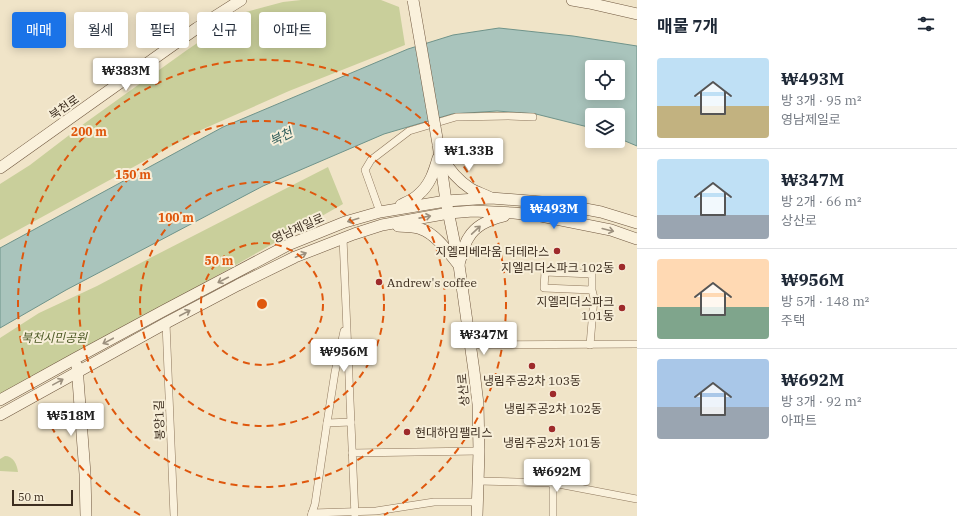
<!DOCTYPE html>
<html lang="ko">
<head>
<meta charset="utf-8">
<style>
  :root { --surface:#fff; --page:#f2f2f3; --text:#1f2937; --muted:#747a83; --line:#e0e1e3; --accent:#1a73e8 }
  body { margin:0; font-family:"IBM Plex Serif","Noto Sans KR",serif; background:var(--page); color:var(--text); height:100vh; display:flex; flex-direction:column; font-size:15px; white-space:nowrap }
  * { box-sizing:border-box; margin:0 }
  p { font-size:13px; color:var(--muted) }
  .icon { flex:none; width:22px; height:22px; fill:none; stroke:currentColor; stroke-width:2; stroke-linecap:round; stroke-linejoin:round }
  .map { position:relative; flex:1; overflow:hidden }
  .sheet { display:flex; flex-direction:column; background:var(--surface); width:320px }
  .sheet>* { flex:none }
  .banner { position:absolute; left:12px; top:12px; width:380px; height:36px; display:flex; gap:8px }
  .fabs { position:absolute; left:585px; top:60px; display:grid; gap:8px }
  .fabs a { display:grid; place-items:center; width:40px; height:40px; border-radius:4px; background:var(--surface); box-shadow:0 2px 10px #0003; font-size:20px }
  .scale { position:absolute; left:12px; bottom:10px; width:61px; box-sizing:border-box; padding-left:4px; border:2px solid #3d2e20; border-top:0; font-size:11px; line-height:14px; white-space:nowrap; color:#3d2e20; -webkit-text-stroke:3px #f7eed8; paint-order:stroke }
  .price { position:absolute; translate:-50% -34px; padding:0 9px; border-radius:4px; background:#fff; color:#222; font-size:13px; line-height:26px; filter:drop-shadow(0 1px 2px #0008) }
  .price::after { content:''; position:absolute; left:50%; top:24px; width:12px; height:9px; margin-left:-6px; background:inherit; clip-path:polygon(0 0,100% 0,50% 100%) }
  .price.current { background:var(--accent); color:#fff }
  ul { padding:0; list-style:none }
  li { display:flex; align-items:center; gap:12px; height:100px; padding:0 20px }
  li+li { border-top:1px solid var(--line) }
  li span { display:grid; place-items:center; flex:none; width:112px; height:80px; border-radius:4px; color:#555 }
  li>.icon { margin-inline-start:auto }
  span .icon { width:48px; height:48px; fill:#fffc; stroke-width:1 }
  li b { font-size:17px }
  h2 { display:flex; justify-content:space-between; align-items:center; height:48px; padding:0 20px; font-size:17px }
  .tag { padding:0 14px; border-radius:4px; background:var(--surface); box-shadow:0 2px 10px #0003; font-size:14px; line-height:36px }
  .tag.current { background:var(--accent); color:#fff }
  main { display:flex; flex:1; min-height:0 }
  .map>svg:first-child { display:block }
  .green { fill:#c9cf9b }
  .water { fill:#a9c4bc; stroke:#6f938a; fill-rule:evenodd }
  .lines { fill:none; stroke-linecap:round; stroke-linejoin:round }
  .street-casing { stroke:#8d765c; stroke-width:8 }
  .secondary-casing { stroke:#6f573f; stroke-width:12 }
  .street { stroke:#faf1dc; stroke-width:7 }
  .secondary { stroke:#faf1dc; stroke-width:11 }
  .secondary-bridge-casing { stroke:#6f573f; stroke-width:12; stroke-linecap:butt }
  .secondary-bridge { stroke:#faf1dc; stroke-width:11 }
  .oneway { stroke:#9c907e }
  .ring { fill:none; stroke:#df570d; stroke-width:2; stroke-dasharray:7 5 }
  .poi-dot { fill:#9e2a2b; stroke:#f7eed8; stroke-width:1.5 }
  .labels { text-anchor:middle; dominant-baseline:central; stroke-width:4; stroke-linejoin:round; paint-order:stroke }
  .street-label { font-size:12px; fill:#3d2e20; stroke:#f7eed8 }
  .poi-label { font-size:12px; fill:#3d2e20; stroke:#f7eed8; text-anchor:end }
  .park-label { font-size:12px; font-style:italic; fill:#4d5a26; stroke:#f7eed8 }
  .water-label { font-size:13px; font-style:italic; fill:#2f5d5a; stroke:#f7eed8 }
  .centre { fill:#df570d; stroke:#f7eed8; stroke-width:2 }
  .ring-label { font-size:12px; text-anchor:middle; font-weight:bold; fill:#df570d; stroke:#f7eed8; stroke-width:4; stroke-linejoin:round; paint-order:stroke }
</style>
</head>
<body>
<main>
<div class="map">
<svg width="637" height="516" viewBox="0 0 637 516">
  <rect width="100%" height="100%" fill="#f0e4c8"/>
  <g class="green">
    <path d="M 301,0 L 381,0 L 399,7 L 405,45 L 289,91 L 201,130 L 0,240 L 0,184 L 30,165 L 85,123 L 187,50 L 242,13 L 283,2 Z"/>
    <path d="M 328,167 L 343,204 L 0,399 L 0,338 L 39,313 L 97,286 L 152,257 Z"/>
    <path d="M 5,456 C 13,456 17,464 18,472 L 0,471 L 0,459 Z"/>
  </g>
  <path class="water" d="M 499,28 L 573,36 L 637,46 L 637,146 L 618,138 L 618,115 L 592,115 L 592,128 L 536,114 L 497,111 L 452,114 L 384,134 L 263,186 L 66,290 L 0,328 L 0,248 L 223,127 L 408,49 L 453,35 ZM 592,67 L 618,67 L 618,93 L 592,93 Z"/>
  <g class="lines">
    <defs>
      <g id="street">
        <path d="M 380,212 L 365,170 L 371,160 L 409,131 L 456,117 L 508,116 L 533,117"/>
        <path d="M 343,238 L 355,516"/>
        <path d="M 166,323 L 174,516"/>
        <path d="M 470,345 L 637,344"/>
        <path d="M 590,345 L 594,298 L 592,290 L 544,288 L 545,272 L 592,274 L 592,290"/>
        <path d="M 327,423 L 335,372 L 344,331"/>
        <path d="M 352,453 L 479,451"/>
        <path d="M 478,481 L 553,483 L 637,499"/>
        <path d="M 553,483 L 553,516"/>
        <path d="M 312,513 L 376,511 L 434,502 L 477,502"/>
        <path d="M 311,516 L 315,504 L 327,423 L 351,422"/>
      </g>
      <g id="secondary">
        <path d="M 572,0 L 589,3 L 637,14"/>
        <path d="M 438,144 L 446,201 L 459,265 L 474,371 L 478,404 L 479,451 L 477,516"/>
        <path d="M 442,157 C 449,170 459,181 471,189 C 476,192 483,194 489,197"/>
        <path d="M 0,168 L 197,28 L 241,0"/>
        <path d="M 401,205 C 407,202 414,199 418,195 C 430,185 434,172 438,158"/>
        <path d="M 398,226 C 405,227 414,226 421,229 C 436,234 449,253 458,264"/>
        <path d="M 459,264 C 461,257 465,242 469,237 C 476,225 491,219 504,216"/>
        <path d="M 77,366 L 85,474 L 86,516"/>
        <path d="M 0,400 L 76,358 L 163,311 L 288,245 L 345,222 L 380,212 L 446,201 L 491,198 L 554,203 L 601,212 L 637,223"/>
        <path d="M 0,415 L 166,323 L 238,285 L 295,257 L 354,234 L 382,225 L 449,213 L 473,211 L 514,213 L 541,216 L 611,230 L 637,239"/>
      </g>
    </defs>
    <use href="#street" class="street-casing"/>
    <use href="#secondary" class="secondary-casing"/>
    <use href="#street" class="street"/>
    <use href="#secondary" class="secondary"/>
    <defs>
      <path id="secondary-bridge" d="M 413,0 L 438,144"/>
    </defs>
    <use href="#secondary-bridge" class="secondary-bridge-casing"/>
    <use href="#secondary-bridge" class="secondary-bridge"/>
  </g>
  <defs><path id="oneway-shaft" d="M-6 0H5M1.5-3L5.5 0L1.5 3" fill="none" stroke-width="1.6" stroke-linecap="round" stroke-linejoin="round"/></defs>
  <g class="oneway">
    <use href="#oneway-shaft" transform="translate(425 217) rotate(-11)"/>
    <use href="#oneway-shaft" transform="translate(353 220) rotate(163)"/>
    <use href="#oneway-shaft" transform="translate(476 230) rotate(-43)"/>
    <use href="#oneway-shaft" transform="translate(608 230) rotate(14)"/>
    <use href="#oneway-shaft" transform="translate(301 255) rotate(-22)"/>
    <use href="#oneway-shaft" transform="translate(223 280) rotate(153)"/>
    <use href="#oneway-shaft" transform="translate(185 313) rotate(-28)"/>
    <use href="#oneway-shaft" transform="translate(108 341) rotate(152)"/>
    <use href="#oneway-shaft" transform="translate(58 382) rotate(-29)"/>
  </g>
  <g class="ring">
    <circle cx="262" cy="304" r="61"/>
    <circle cx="262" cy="304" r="122"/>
    <circle cx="262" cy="304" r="183"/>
    <path d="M140 515A244 244 0 1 1 384 515"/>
  </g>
  <g class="poi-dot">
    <circle cx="557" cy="251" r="4"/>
    <circle cx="622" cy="267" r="4"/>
    <circle cx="379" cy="282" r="4"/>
    <circle cx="622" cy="308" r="4"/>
    <circle cx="532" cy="366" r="4"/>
    <circle cx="553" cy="394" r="4"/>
    <circle cx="552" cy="429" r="4"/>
    <circle cx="407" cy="432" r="4"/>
  </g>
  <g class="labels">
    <g class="street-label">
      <text transform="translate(64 107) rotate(-35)">북천로</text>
      <text transform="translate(298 228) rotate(-24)">영남제일로</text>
      <text transform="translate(463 390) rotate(-95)">상산로</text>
      <text transform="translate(159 420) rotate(-92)">봉양1길</text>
    </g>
    <g class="poi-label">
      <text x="549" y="251">지엘리베라움 더테라스</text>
      <text x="614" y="267">지엘리더스파크 102동</text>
      <text x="387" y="282" text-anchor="start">Andrew's coffee</text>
      <text x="614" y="301">지엘리더스파크<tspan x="614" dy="14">101동</tspan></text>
      <text x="532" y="380" text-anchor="middle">냉림주공2차 103동</text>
      <text x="553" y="408" text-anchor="middle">냉림주공2차 102동</text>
      <text x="415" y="432" text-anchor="start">현대하임팰리스</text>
      <text x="552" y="442" text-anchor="middle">냉림주공2차 101동</text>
    </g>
    <g class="park-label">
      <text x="54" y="337">북천시민공원</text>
    </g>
    <g class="water-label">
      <text transform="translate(281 137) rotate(-27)">북천</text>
    </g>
  </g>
  <circle cx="262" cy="304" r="6" class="centre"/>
  <g class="ring-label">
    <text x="89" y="136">200 m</text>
    <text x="133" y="179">150 m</text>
    <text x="176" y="222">100 m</text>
    <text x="219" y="265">50 m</text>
  </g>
</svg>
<div class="fabs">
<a><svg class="icon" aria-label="locate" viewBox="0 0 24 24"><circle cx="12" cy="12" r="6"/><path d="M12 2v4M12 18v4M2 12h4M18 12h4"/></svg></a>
<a><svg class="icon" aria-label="layers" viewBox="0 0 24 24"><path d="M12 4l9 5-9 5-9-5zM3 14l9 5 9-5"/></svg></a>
</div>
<div class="scale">50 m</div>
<b class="price" style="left:126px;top:92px">₩383M</b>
<b class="price" style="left:469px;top:172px">₩1.33B</b>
<b class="price current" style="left:554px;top:230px">₩493M</b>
<b class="price" style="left:484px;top:356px">₩347M</b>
<b class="price" style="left:344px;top:373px">₩956M</b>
<b class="price" style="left:71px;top:437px">₩518M</b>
<b class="price" style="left:557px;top:493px">₩692M</b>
<div class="banner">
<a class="tag current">매매</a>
<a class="tag">월세</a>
<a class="tag">필터</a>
<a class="tag">신규</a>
<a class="tag">아파트</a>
</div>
</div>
<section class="sheet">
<h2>매물 7개<svg class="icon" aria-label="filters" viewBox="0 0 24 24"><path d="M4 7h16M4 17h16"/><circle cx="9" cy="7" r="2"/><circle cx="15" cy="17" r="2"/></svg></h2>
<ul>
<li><span style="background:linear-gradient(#bfe0f5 60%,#c2b280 0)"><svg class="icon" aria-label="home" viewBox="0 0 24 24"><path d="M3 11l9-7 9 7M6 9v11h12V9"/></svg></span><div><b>₩493M</b><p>방 3개 · 95 m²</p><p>영남제일로</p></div></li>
<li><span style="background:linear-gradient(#bfe0f5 70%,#9aa5b1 0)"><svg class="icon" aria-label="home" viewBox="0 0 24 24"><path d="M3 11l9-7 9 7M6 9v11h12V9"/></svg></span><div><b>₩347M</b><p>방 2개 · 66 m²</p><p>상산로</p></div></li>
<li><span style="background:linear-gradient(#ffd9b3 60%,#7fa58c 0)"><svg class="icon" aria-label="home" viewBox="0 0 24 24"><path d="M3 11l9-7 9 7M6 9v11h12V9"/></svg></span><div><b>₩956M</b><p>방 5개 · 148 m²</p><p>주택</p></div></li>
<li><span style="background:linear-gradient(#a9c7e8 60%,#9aa5b1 0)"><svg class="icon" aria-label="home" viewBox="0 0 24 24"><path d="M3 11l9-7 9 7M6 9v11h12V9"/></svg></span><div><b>₩692M</b><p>방 3개 · 92 m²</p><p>아파트</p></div></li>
</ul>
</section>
</main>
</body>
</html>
